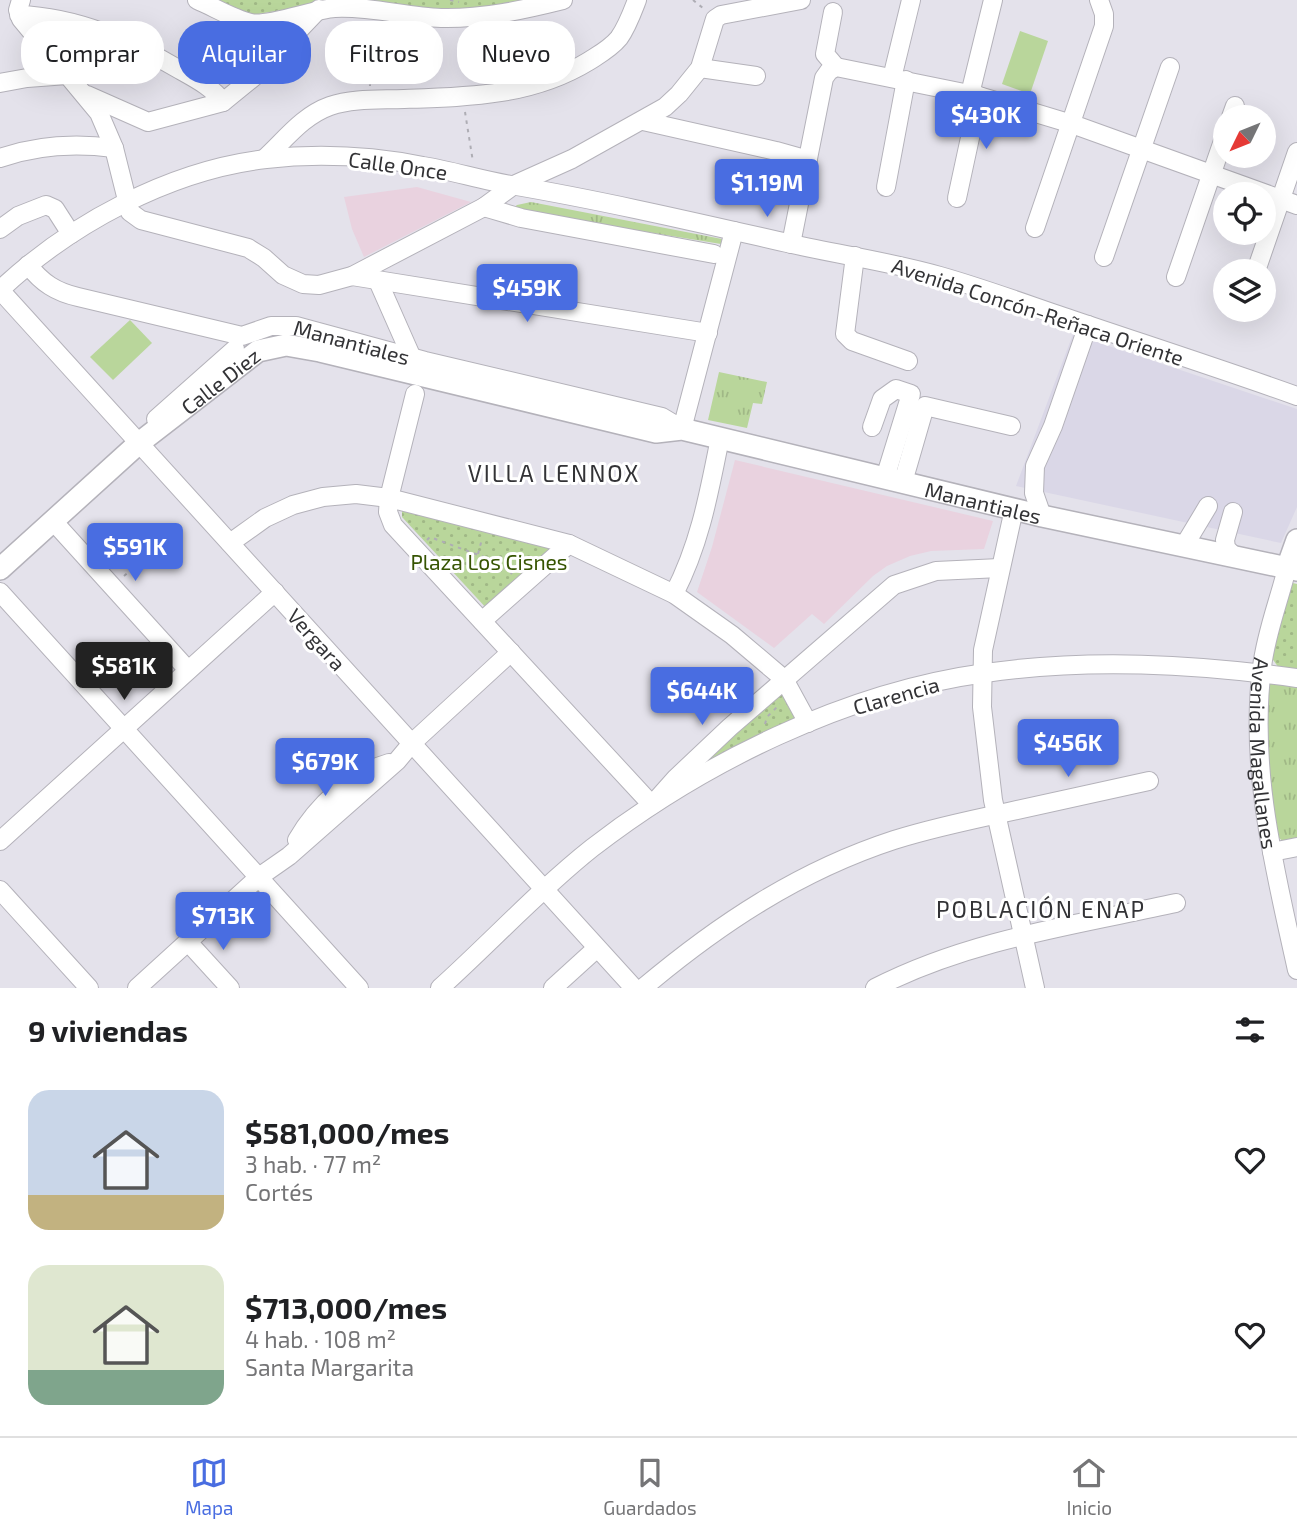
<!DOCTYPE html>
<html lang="es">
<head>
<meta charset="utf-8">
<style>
  :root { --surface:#fff; --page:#f6f6f6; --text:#202124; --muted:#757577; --line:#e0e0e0; --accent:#496de1 }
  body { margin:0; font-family:"Exo 2",sans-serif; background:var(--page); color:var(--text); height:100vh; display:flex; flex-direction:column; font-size:26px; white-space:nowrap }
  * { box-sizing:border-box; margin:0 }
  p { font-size:23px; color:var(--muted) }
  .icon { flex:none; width:38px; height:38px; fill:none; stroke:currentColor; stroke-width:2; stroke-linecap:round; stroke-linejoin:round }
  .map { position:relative; height:988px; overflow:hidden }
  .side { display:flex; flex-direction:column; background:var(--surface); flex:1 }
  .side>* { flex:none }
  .hud { position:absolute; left:21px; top:21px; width:700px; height:63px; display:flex; gap:14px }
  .needle { width:46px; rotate:227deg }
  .controls { position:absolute; left:1213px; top:105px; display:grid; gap:14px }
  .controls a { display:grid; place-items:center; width:63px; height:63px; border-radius:50%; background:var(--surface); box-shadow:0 7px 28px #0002; font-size:35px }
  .price { position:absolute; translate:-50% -60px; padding:0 16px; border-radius:7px; background:var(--accent); color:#fff; font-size:23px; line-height:46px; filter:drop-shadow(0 2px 4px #0008) }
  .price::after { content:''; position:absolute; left:50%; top:42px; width:21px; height:16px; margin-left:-10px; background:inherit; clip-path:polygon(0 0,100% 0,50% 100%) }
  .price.on { background:#222; color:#fff }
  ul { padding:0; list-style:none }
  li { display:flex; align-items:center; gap:21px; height:175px; padding:0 28px }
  li span { display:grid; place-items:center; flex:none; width:196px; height:140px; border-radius:21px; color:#555 }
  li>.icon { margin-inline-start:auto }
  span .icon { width:84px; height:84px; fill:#fffc; stroke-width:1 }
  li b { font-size:30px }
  h2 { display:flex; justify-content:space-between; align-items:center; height:84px; padding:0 28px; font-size:30px }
  .tag { padding:0 24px; border-radius:28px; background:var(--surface); box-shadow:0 7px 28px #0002; font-size:24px; line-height:63px }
  .tag.on { background:var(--accent); color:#fff }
  .tabs { display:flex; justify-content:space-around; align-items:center; height:98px; border-top:2px solid var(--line); background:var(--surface); font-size:19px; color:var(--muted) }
  .tabs a { display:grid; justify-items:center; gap:4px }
  .tabs .on { color:var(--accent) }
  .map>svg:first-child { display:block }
  .built { fill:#dad7e7 }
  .education { fill:#e9d2df }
  .grass { fill:url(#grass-tufts) }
  .park { fill:url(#park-dots) }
  .pitch { fill:#b9d69b }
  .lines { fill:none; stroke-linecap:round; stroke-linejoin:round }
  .minor-casing { stroke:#b4b2ba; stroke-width:20 }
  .major-casing { stroke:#b4b2ba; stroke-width:24 }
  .path { stroke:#aeadb4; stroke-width:2; stroke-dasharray:3.5 5; stroke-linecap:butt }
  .minor { stroke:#fff; stroke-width:18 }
  .major { stroke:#fff; stroke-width:21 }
  .labels { text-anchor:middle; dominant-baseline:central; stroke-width:6; stroke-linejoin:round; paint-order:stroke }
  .street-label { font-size:21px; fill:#333336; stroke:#fff }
  .park-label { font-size:21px; fill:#365402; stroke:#fff }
  .neighbourhood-label { font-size:23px; letter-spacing:2px; fill:#333336; stroke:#fff }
</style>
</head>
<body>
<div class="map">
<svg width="1297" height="988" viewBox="0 0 1297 988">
  <defs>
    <pattern id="grass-tufts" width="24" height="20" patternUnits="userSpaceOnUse" patternTransform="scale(1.75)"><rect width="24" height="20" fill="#b9d69b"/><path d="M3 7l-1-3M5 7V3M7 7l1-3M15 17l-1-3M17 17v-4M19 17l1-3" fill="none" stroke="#a0b886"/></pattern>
    <pattern id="park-dots" width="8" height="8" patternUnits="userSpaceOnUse" patternTransform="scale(1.75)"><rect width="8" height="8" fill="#b9d69b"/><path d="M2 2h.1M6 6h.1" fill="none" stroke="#a0b886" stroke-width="1.8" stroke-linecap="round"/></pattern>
  </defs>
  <rect width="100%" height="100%" fill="#e4e2eb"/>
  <path class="built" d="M 1073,334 L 1297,409 L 1297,507 L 1281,543 L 1016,486 Z"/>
  <g class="education">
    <path d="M 417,187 L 471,202 L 364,257 L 352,229 L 344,197 Z"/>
    <path d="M 735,460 L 993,521 L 984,549 L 931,551 L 910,556 L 887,566 L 873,576 L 824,624 L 812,614 L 774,648 L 697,592 L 712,547 Z"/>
  </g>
  <g class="grass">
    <path d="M 531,202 L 722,239 L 721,244 L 511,210 L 517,205 Z"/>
    <path d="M 719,372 L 767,382 L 762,404 L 753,403 L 747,428 L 708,420 Z"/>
    <path d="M 1265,683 L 1284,683 L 1297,687 L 1297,843 L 1286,844 L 1278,837 L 1269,787 Z"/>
  </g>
  <g class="park">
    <path d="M 218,0 L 538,0 L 455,12 L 339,0 L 252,15 Z"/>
    <path d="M 402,510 L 551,542 L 554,553 L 488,610 L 402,517 Z"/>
    <path d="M 1288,582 L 1297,584 L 1297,670 L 1281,671 L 1269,654 Z"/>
    <path d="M 782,692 L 801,723 L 695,769 Z"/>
  </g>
  <g class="pitch">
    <path d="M 1020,31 L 1048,41 L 1030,94 L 1002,84 Z"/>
    <path d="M 130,320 L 152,343 L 113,380 L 90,357 Z"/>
  </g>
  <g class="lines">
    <defs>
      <g id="minor">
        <path d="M 21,0 L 18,10 L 21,19 L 99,113 L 114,148 L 130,212 L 141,220 L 248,248 L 264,258 L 283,275 L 303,284 L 319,285 L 352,276 L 484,207 L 514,185 L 572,159 L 665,107 L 679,94 L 700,68 L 715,19 L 721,15 L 801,0"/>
        <path d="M 197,0 C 214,7 233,19 251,23 C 268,27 314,9 335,8 C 371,6 406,17 441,18 C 482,19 523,10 563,0"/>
        <path d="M 833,12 L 825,54 L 836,67"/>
        <path d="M 19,15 C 77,17 131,41 180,70 C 196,79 212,87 223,102"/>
        <path d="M 700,68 L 756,76"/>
        <path d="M 892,78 L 911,0"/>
        <path d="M 0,83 L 27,78 L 67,75"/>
        <path d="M 970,94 L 993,0"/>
        <path d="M 87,95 L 148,122 L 223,102 L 255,76 L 319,9"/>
        <path d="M 1231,117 L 1235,106"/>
        <path d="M 643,121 L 776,151 L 808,160"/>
        <path d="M 0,158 C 37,145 75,143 114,148"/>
        <path d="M 264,159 C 285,140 302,116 330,106 C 353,98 380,100 404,99 C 469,97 532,96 589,61 C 600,54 611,48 619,38 C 627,27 632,13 637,0"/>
        <path d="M 886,187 L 906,80"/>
        <path d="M 957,198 L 979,96"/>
        <path d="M 484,207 L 521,218 L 714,254"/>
        <path d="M 1035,228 L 1104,26 L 1104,14 L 1099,0"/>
        <path d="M 0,229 L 18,216 L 46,205 L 55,209 L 71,234"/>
        <path d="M 791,244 L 824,78 L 829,71 L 836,67 L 979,96 L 1072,124 L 1297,205"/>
        <path d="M 855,256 L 845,334 L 852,341 L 908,361"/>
        <path d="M 1104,257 L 1170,67"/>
        <path id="s1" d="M 28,265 C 42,283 56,292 78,297 L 242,336 L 271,326 L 296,326 L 425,361 L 662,417 L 682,429 L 734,231"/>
        <path d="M 1256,271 L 1297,152"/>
        <path d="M 352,276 L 708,333"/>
        <path d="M 1176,277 L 1225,135"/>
        <path d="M 378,281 L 412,358"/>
        <path d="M 0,290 C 70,224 170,170 266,159 C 318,153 372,156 423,166 C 453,171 481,180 511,185 C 605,201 699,223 792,244 C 841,255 891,262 940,276 C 986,289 1031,306 1076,321 C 1150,346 1224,370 1297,396"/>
        <path d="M 0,290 L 634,988"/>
        <path d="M 415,394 L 389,498 L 388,512 L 393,525 L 652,805 L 676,778 L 730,727 L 894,585 L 936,571 L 1000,568"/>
        <path d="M 156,419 L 235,349"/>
        <path d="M 872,427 L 882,399 L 896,389 L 911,394 L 885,478"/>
        <path d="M 903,482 L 925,406 L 1011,426"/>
        <path d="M 1014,509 L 983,650 L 982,707 L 993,800 L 1035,988"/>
        <path d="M 1233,512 L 1225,540 L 1226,548 L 1235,557"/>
        <path d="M 1042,516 L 1034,493 L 1035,466 L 1053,426 L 1088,325"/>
        <path d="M 53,521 L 188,670"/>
        <path d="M 230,543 L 265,518 L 293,505 L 323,497 L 356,494 L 389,498 L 569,544 L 674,594 L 732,635 L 784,679 L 808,723"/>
        <path d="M 1184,546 L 1208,506"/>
        <path id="s2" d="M 1287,568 C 1279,601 1266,633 1262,667 C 1249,770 1275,870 1297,970"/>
        <path d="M 0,592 L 359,988"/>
        <path d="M 674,594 C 700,544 709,493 720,438"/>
        <path d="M 482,621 L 569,544"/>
        <path d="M 297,840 C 317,806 350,774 389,763"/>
        <path d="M 0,841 L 275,592"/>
        <path d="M 1272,852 L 1297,847"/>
        <path d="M 0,890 L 89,988"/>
        <path d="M 188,942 L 230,988"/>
        <path d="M 137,988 L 259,877 L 289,856 L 397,761 L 412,743 L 511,652"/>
        <path d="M 440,988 C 490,943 539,890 592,848 C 702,763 846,692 985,673 C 1089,658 1194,664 1297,678"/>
        <path d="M 553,988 L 597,948"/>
        <path d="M 643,988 C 719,924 799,871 894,840 C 932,828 970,820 1008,812 C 1055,802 1102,791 1149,781"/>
        <path d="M 875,988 C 968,940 1075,925 1176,903"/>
      </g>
      <g id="major">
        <path d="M 1287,568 L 1297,540"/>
        <path id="s3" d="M 0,569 L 139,443 L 258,351 L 286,345 L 320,351 L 656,432 L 682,429 L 1042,516 L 1297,570"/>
      </g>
    </defs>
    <use href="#minor" class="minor-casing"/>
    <use href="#major" class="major-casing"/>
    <g class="path">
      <path d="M 450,0 L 459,2"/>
      <path d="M 693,0 L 704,9"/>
      <path d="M 366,25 L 370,86"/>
      <path d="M 465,112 L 473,162"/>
      <path d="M 427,540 L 430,537 L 500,563 L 512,574"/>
      <path d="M 478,554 L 482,539"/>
      <path d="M 124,576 L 160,544"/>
      <path d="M 765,724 L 767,717 L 780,704"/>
    </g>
    <use href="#minor" class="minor"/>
    <use href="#major" class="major"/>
  </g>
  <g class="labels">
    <g class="street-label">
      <text transform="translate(398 165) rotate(8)">Calle Once</text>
      <text transform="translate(1038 311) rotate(18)">Avenida Concón-Reñaca Oriente</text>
      <text stroke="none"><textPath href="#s1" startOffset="343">Manantiales</textPath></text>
      <text stroke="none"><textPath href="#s3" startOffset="290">Calle Diez</textPath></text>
      <text stroke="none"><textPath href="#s3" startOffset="1083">Manantiales</textPath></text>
      <text transform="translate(317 639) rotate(48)">Vergara</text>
      <text transform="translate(896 695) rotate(-16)">Clarencia</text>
      <text stroke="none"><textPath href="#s2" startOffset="189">Avenida Magallanes</textPath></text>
    </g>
    <g class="park-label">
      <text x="489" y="561">Plaza Los Cisnes</text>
    </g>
    <g class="neighbourhood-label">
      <text x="554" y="473">VILLA LENNOX</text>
      <text x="1041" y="909">POBLACIÓN ENAP</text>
    </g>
  </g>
</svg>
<div class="controls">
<a><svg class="needle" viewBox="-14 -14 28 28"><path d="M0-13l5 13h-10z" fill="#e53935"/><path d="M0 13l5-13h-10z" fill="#757577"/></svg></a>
<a><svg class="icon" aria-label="locate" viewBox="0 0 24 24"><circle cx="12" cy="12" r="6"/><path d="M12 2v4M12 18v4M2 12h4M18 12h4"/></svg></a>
<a><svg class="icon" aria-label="layers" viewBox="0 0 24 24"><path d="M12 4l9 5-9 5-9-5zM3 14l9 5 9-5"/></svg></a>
</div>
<b class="price" style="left:986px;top:151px">$430K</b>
<b class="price" style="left:767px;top:219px">$1.19M</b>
<b class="price" style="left:527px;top:324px">$459K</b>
<b class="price" style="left:135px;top:583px">$591K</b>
<b class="price on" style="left:124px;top:702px">$581K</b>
<b class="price" style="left:702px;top:727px">$644K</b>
<b class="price" style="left:1068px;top:779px">$456K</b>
<b class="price" style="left:325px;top:798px">$679K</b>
<b class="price" style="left:223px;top:952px">$713K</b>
<div class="hud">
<a class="tag">Comprar</a>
<a class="tag on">Alquilar</a>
<a class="tag">Filtros</a>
<a class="tag">Nuevo</a>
</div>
</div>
<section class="side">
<h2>9 viviendas<svg class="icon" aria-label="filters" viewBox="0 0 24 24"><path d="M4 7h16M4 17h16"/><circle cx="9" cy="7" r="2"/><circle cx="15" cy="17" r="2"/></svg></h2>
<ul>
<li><span style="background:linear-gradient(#c9d6e8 75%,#c2b280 0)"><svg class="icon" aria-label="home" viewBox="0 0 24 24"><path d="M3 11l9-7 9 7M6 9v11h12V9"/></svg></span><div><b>$581,000/mes</b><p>3 hab. · 77 m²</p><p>Cortés</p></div><svg class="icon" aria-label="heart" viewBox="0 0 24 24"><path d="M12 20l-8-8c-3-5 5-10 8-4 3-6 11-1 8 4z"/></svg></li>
<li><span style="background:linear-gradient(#dfe7d0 75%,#7fa58c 0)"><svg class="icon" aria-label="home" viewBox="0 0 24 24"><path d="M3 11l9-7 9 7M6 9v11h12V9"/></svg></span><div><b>$713,000/mes</b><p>4 hab. · 108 m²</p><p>Santa Margarita</p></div><svg class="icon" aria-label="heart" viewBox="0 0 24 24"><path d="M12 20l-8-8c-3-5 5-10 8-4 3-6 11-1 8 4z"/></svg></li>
</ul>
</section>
<nav class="tabs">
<a class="on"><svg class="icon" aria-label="map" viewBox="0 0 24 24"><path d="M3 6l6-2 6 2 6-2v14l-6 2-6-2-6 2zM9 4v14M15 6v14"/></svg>Mapa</a>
<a><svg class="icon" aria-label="saved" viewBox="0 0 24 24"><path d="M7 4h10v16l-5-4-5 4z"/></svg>Guardados</a>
<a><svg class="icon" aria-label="home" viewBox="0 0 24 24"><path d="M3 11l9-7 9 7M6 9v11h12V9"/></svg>Inicio</a>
</nav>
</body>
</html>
